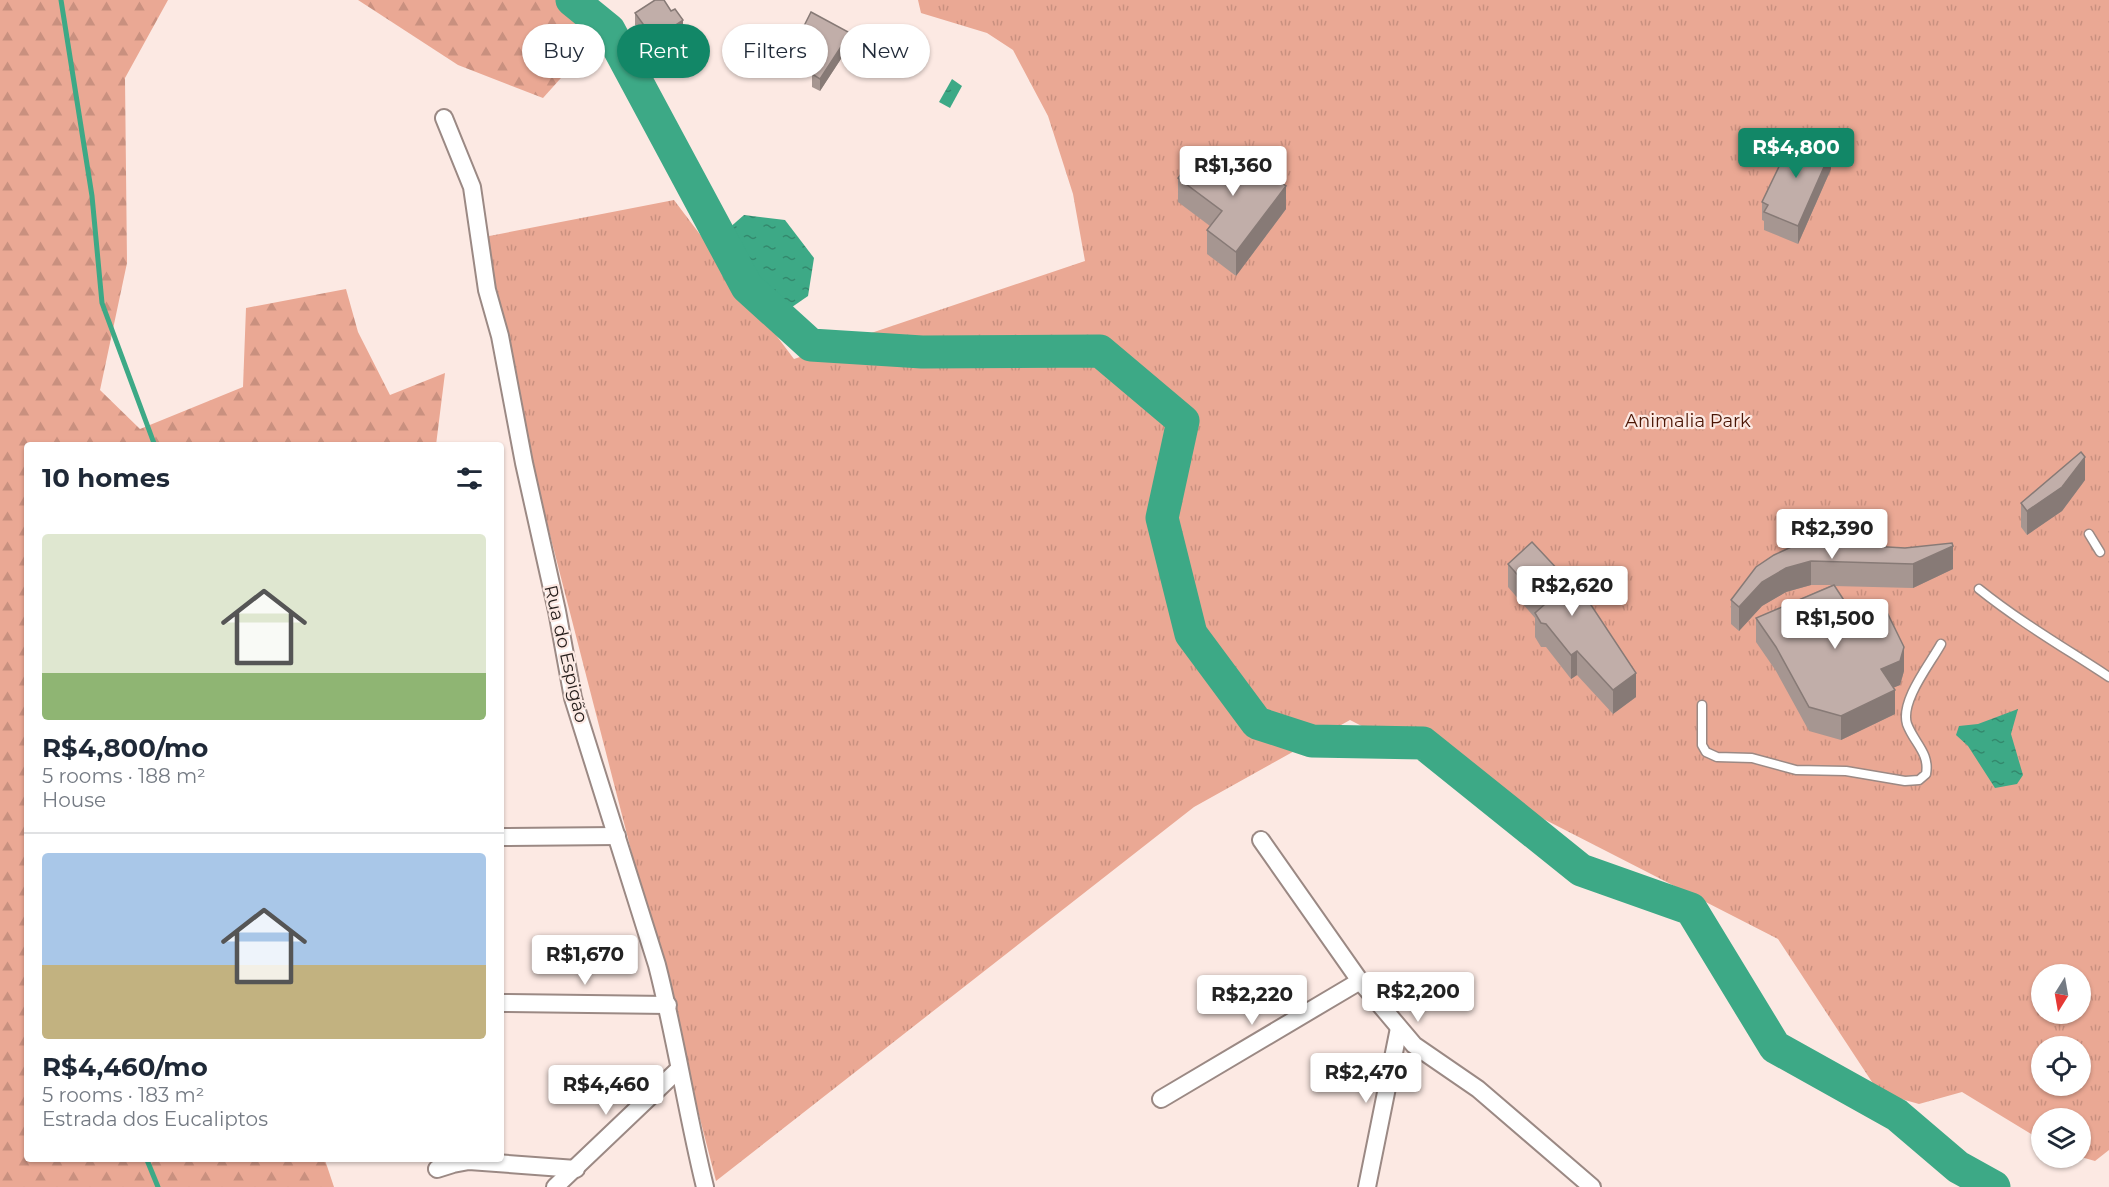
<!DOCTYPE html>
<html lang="en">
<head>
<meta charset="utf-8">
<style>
  :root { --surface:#fff; --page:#f2f2f3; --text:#1f2937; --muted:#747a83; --line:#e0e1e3; --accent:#128767 }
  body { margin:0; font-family:Montserrat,sans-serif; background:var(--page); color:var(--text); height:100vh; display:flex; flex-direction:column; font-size:22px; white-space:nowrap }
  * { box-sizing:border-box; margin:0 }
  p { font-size:20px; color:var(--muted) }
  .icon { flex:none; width:33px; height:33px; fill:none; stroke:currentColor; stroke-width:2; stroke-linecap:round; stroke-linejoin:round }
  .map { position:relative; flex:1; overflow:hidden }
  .side { position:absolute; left:24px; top:442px; width:480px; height:720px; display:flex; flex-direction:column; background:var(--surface); border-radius:6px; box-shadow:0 2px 4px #0004 }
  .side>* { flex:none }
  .guide { position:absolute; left:522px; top:24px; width:570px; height:54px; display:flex; gap:12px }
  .needle { width:39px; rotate:191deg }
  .tools { position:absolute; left:2031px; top:964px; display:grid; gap:12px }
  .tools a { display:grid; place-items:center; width:60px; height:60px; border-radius:50%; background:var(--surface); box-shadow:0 2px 4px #0004; font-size:30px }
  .price { position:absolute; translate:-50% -51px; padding:0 14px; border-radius:6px; background:#fff; color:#222; font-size:20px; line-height:39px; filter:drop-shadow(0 2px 3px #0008) }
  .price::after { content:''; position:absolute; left:50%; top:36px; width:18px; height:14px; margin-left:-9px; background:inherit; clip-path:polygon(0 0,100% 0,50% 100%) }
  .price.on { background:var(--accent); color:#fff }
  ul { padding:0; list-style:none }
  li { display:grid; align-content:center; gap:12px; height:318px; padding:0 18px }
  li+li { border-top:2px solid var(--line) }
  li span { display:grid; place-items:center; height:186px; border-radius:6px; color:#555 }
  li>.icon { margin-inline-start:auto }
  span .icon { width:108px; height:108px; fill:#fffc; stroke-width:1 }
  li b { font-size:26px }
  h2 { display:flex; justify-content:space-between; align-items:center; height:72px; padding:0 18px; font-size:26px }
  .pill { padding:0 21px; border-radius:27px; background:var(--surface); box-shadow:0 2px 4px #0004; font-size:21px; line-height:54px }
  .pill.on { background:var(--accent); color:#fff }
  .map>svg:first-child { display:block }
  .forest { fill:url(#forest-firs) }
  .park { fill:url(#park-tufts); fill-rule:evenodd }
  .water { fill:url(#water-ripples) }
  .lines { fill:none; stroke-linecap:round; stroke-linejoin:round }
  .stream { stroke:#3da986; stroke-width:5 }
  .river { stroke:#3da986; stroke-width:33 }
  .lane-casing { stroke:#9b8984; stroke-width:11 }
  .street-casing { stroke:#9b8984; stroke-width:20 }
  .lane { stroke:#fff; stroke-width:8 }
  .street { stroke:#fff; stroke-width:16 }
  .wall { fill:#a69691 }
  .shaded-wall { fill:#877a76 }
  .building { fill:#c1aea9; stroke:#877a76; stroke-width:1.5 }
  .labels { text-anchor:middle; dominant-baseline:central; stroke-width:4.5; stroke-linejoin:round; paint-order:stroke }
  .park-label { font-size:18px; fill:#4b1605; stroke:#fce9e3 }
  .street-label { font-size:18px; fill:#251e1c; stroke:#fce9e3 }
</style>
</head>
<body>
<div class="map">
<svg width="2109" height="1187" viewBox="0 0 2109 1187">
  <defs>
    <pattern id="forest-firs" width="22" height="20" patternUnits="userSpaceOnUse" patternTransform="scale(1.5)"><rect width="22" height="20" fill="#eaa894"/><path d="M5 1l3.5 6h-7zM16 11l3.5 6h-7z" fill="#c9907f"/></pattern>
    <pattern id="park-tufts" width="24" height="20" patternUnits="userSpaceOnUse" patternTransform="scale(1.5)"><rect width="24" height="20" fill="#eaa894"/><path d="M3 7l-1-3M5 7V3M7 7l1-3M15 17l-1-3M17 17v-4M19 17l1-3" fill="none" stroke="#c9907f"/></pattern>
    <pattern id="water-ripples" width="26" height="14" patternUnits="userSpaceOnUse" patternTransform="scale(1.5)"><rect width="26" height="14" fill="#3da986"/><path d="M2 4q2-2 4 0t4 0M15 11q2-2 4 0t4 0" fill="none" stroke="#33896d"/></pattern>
  </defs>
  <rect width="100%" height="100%" fill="#fce9e3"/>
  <g class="forest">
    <path d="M 0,0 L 168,0 L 125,78 L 127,263 L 100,390 L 140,429 L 243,387 L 246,308 L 346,289 L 358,332 L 390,395 L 445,373 L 436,445 L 27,446 L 27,1160 L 325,1160 L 334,1187 L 0,1187 Z"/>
    <path d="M 358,0 L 592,0 L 587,49 L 543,98 L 458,65 Z"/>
  </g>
  <path class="park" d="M 918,0 L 2109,0 L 2109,1150 L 2095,1161 L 2081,1157 L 2080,1119 L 2042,1119 L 2041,1140 L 1962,1092 L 1919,1104 L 1894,1097 L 1874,1085 L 1778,939 L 1350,720 L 1194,807 L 716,1181 L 474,239 L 674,200 L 794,359 L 1085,261 L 1073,194 L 1048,116 L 1013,50 L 987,33 L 921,13 ZM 2042,975 L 2080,975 L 2080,1014 L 2042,1014 ZM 2042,1047 L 2080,1047 L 2080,1086 L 2042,1086 Z"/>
  <g class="water">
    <path d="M 952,79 L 962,86 L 950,108 L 939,102 Z"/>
    <path d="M 744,215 L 785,220 L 814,258 L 808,296 L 779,316 L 747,287 L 720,236 Z"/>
    <path d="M 2018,709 L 2011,734 L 2023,775 L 2017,784 L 1995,788 L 1968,746 L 1956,735 L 1959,726 L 1978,724 Z"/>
  </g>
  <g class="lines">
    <g class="stream">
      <path d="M 61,0 L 92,196 L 102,303 L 155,446"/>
      <path d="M 147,1160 L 158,1187"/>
    </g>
    <path class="river" d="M 572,0 L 609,30 L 747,287 L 811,345 L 922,352 L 1100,351 L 1183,421 L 1162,518 L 1191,634 L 1257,723 L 1312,741 L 1423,743 L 1581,870 L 1691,909 L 1775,1047 L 1897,1115 L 1958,1167 L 1994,1187"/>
    <defs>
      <g id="lane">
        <path d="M 2089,534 L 2100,552"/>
        <path d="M 1979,589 C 2020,622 2065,648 2109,677"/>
        <path d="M 1702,705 L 1702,745 L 1706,752 L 1717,757 L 1752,758 L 1796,770 L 1846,771 L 1905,781 L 1919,780 L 1926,774 C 1930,753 1914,743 1907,724 C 1900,701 1930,664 1941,644"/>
      </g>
      <g id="street">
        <path d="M 444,118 L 472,187 L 487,290 L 500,336 L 524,463 L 557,611 L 573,698 L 657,965 C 676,1039 687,1114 705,1187"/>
        <path d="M 501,837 L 617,836"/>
        <path d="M 1261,840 L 1360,981 L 1414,1045 L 1478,1089 L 1592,1187"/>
        <path d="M 501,1003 L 668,1005"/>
        <path d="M 1161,1099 L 1360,981"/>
        <path d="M 437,1169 L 453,1164 L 469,1161 L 576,1169"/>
        <path d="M 555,1187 L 679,1069"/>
        <path d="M 1367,1187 L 1399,1028"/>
      </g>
    </defs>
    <use href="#lane" class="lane-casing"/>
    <use href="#street" class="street-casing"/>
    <use href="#lane" class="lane"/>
    <use href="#street" class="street"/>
  </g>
  <g class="wall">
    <path d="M 635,13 L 683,33 L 675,38 L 675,42 L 656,54 L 635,25 Z"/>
    <path d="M 802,30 L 850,45 L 820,91 L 812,87 L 812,74 L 822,54 L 802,43 Z"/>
    <path d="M 1831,169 L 1798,244 L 1764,230 L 1764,221 L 1762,220 L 1762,202 Z"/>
    <path d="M 1178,178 L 1237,180 L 1286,209 L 1236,276 L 1207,254 L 1207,230 L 1210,226 L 1178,202 Z"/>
    <path d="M 2085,480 L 2062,511 L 2027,535 L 2021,527 L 2021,503 Z"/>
    <path d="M 1802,542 L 1953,569 L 1913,588 L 1834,586 L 1851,611 L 1904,671 L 1900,685 L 1894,687 L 1895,714 L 1841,740 L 1809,731 L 1776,671 L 1756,642 L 1756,618 L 1832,585 L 1811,585 L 1786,592 L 1762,606 L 1739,631 L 1731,624 L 1731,600 Z"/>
    <path d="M 1508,564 L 1636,697 L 1613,714 L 1577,675 L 1571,679 L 1546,647 L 1541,647 L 1535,637 L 1535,618 L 1508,587 Z"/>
  </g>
  <g class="shaded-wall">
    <path d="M 683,20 L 683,33 L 675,38 L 675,42 L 656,54 L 656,42 L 674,26 Z"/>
    <path d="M 850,33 L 850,45 L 820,91 L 820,79 Z"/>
    <path d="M 1831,151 L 1831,169 L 1798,244 L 1798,226 Z"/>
    <path d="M 1286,186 L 1286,209 L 1236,276 L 1236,252 Z"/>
    <path d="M 2085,457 L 2085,480 L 2062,511 L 2027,535 L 2027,511 Z"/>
    <path d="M 1953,546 L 1953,569 L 1913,588 L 1913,564 Z"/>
    <path d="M 1811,561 L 1811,585 L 1786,592 L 1762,606 L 1739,631 L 1739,607 L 1762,582 L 1786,568 Z"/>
    <path d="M 1904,647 L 1904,671 L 1900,685 L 1881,693 L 1881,669 Z"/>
    <path d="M 1577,651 L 1577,675 L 1571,679 L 1571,655 Z"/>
    <path d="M 1636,673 L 1636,697 L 1613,714 L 1613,690 Z"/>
    <path d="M 1895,690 L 1895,714 L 1841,740 L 1841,716 Z"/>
  </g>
  <g class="building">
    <path d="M 655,0 L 664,0 L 671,11 L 675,9 L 683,20 L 674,26 L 675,30 L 656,42 L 635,13 Z"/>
    <path d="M 811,12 L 850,33 L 820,79 L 812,74 L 826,44 L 802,30 Z"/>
    <path d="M 1796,131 L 1831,151 L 1798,226 L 1764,212 L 1768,205 L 1762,202 Z"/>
    <path d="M 1198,151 L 1237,180 L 1252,160 L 1286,186 L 1236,252 L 1207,230 L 1222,211 L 1178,178 Z"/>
    <path d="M 2081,452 L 2085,457 L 2062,487 L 2027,511 L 2021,503 Z"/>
    <path d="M 1532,542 L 1591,605 L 1636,673 L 1613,690 L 1577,651 L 1571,655 L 1546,624 L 1541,623 L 1535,613 L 1544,605 L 1508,564 Z"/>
    <path d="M 1802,542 L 1905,548 L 1952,543 L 1953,546 L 1913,564 L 1811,561 L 1786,568 L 1762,582 L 1739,607 L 1731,600 L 1756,567 L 1774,555 Z"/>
    <path d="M 1834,585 L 1851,611 L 1881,600 L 1904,647 L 1900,661 L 1881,669 L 1895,690 L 1841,716 L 1809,707 L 1776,647 L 1756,618 Z"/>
  </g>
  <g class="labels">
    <g class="park-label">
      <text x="1688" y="421">Animalia Park</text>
    </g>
    <g class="street-label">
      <text transform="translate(566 654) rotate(77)">Rua do Espigão</text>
    </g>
  </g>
</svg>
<div class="tools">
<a><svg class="needle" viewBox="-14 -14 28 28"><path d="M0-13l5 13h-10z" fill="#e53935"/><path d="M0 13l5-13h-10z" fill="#747a83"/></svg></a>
<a><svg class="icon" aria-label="locate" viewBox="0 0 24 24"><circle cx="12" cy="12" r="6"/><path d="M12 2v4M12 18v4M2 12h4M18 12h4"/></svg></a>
<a><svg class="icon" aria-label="layers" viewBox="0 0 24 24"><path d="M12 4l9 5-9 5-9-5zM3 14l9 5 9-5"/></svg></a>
</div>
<b class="price on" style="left:1796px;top:179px">R$4,800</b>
<b class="price" style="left:1233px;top:197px">R$1,360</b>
<b class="price" style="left:1832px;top:560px">R$2,390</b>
<b class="price" style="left:1572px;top:617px">R$2,620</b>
<b class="price" style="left:1835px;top:650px">R$1,500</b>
<b class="price" style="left:585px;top:986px">R$1,670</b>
<b class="price" style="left:1418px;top:1023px">R$2,200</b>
<b class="price" style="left:1252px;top:1026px">R$2,220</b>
<b class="price" style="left:1366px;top:1104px">R$2,470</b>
<b class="price" style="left:606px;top:1116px">R$4,460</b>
<div class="guide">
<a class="pill">Buy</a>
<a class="pill on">Rent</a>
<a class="pill">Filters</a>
<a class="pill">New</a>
</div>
<section class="side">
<h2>10 homes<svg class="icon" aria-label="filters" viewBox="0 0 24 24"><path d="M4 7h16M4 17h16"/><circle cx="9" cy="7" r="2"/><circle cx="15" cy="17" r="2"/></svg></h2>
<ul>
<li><span style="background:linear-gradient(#dfe7d0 75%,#8fb573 0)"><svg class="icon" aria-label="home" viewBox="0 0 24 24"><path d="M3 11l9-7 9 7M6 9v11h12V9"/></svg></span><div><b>R$4,800/mo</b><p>5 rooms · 188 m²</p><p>House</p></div></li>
<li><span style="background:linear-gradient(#a9c7e8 60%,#c2b280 0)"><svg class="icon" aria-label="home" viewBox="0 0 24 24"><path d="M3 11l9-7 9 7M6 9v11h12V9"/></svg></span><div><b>R$4,460/mo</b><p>5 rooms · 183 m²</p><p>Estrada dos Eucaliptos</p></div></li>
</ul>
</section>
</div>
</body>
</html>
